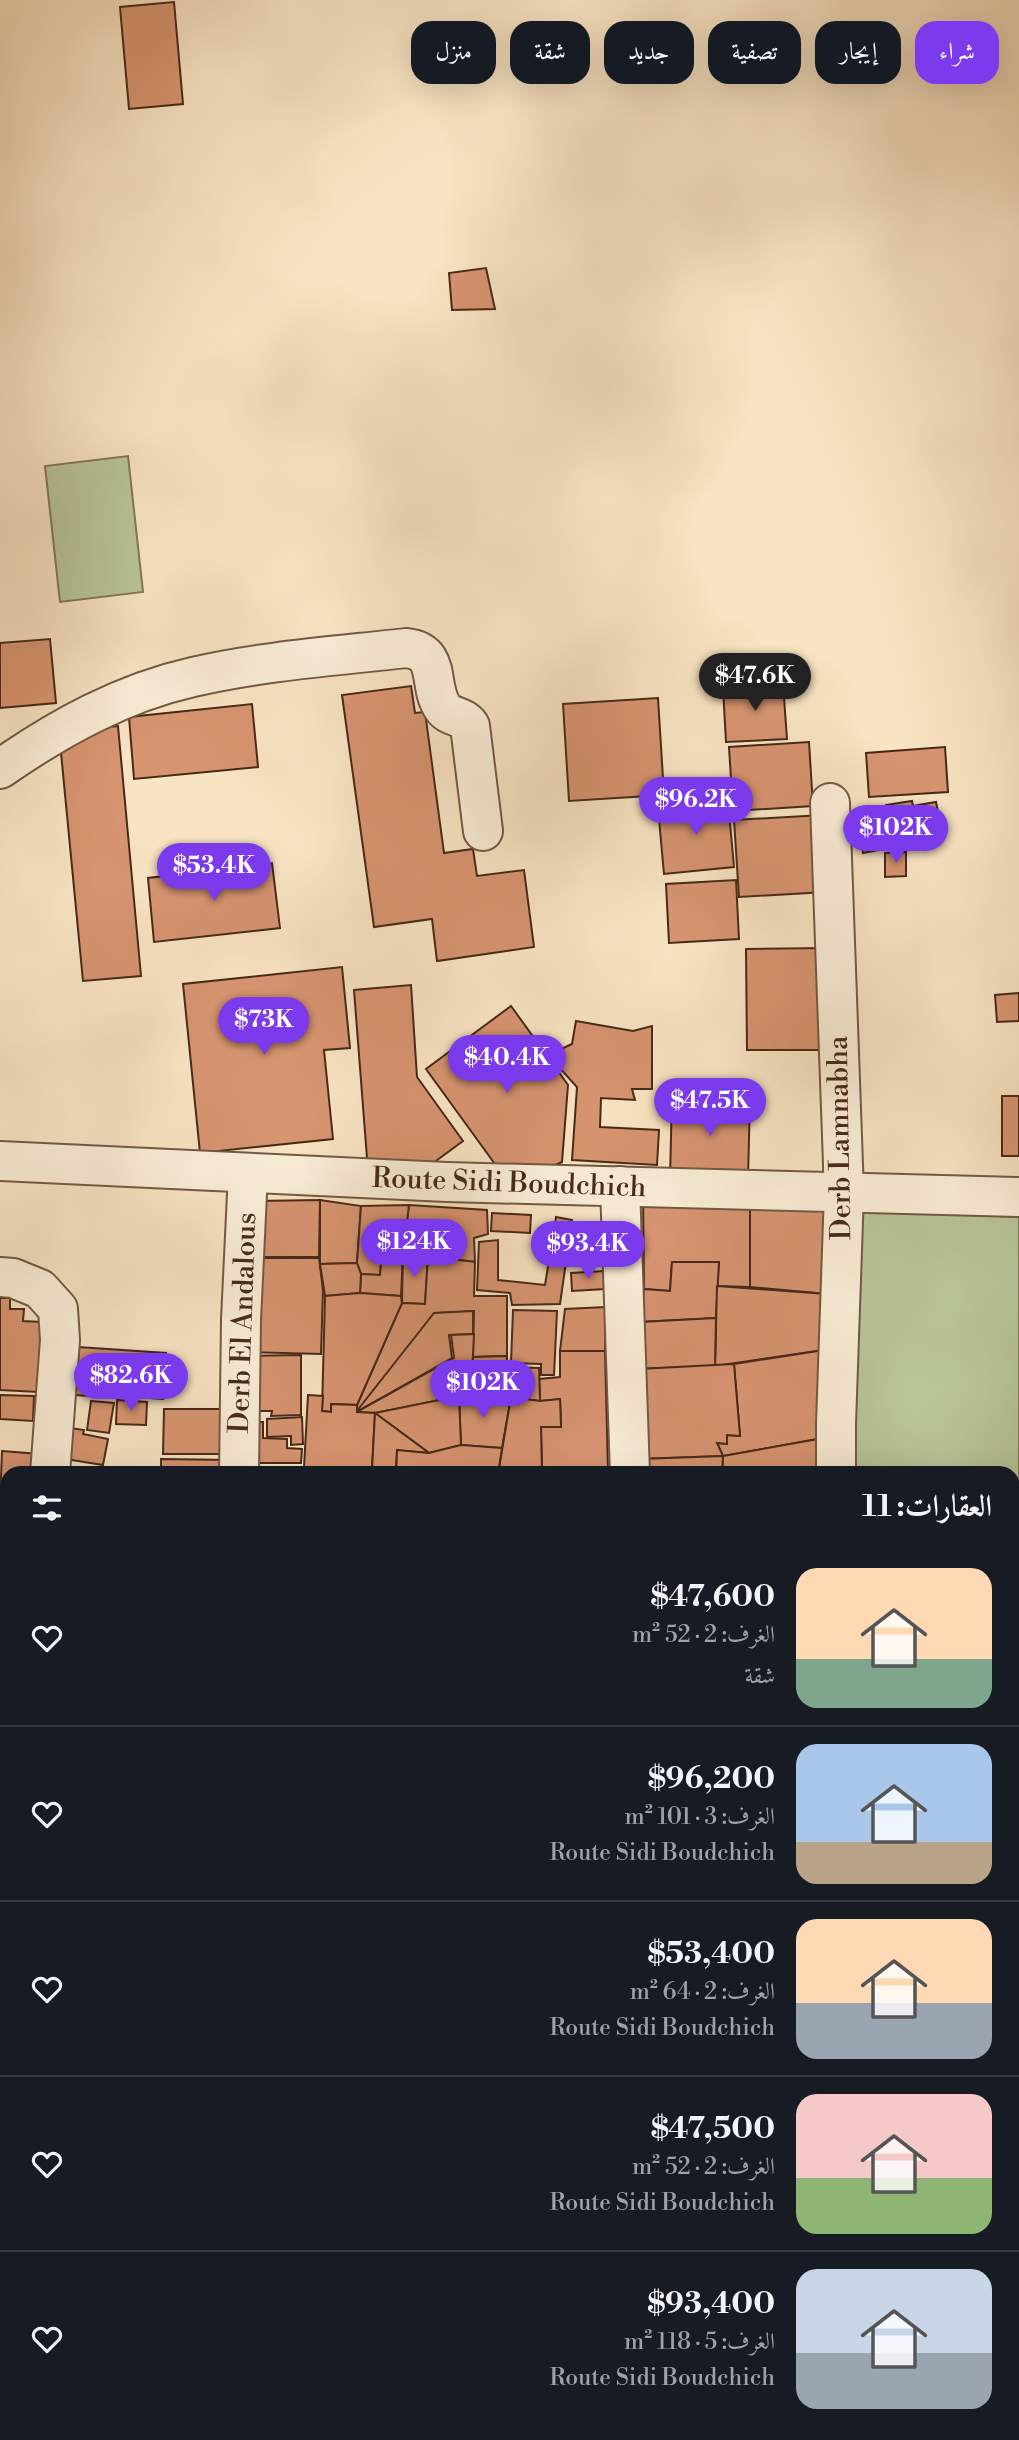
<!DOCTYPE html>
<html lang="ar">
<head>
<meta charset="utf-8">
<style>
  :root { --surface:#171b24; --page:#20242c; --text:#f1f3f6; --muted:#9ea1a6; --line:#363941; --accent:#7c3aed }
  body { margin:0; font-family:"Libre Bodoni",Amiri,serif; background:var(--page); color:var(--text); direction:rtl; height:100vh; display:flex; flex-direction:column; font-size:26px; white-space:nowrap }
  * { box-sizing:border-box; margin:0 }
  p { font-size:23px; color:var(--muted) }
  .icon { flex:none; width:38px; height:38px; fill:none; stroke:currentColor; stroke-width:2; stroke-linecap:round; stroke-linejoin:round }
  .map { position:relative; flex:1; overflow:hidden; direction:ltr }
  .panel { position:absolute; left:0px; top:1466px; width:1020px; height:975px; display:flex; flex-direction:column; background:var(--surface); border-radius:21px 21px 0 0; box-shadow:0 7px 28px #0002; direction:rtl }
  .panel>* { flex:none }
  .guide { position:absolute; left:21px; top:21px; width:978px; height:63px; direction:rtl; display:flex; gap:14px }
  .price { position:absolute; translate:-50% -60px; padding:0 16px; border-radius:24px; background:var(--accent); color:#fff; font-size:23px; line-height:46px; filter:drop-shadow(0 2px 4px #0008) }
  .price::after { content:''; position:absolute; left:50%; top:42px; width:21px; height:16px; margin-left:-10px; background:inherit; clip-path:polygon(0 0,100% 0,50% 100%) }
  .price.current { background:#222; color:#fff }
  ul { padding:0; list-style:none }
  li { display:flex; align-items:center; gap:21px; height:175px; padding:0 28px }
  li+li { border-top:2px solid var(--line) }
  li span { display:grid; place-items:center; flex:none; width:196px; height:140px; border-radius:21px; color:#555 }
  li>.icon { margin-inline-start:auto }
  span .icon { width:84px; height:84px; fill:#fffc; stroke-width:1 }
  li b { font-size:30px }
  h2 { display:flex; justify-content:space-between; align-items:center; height:84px; padding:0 28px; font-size:30px }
  .pill { padding:0 24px; border-radius:21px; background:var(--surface); box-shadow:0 7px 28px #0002; font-size:24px; line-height:63px }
  .pill.current { background:var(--accent); color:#fff }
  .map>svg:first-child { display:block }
  .green { fill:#b8c597; stroke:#807758; stroke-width:2 }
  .building { fill:#d79470; stroke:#472919; stroke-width:2 }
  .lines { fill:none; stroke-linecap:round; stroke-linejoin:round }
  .minor-casing { stroke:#735843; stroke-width:42 }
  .minor { stroke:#faedd7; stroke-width:38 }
  .labels { text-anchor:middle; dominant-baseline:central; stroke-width:7; stroke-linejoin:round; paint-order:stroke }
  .street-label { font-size:28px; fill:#472919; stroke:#faedd7 }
</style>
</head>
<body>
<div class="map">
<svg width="1019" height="2440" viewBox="0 0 1019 2440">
  <rect width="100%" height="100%" fill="#f8e3c2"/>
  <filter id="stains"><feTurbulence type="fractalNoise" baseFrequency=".00286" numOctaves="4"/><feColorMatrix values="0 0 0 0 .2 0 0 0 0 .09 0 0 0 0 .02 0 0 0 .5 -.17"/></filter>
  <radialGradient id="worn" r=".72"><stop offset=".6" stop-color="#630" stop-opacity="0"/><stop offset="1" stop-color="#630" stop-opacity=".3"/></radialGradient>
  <g class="green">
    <path d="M 128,456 L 143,592 L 60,602 L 45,466 Z"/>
    <path d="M 849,1208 L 1019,1217 L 1019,1486 L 1013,1486 L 1013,1474 L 847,1474 Z"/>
    <path d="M 1013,1685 L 1019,1686 L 1019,1902 L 1013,1902 Z"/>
  </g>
  <g class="building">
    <path d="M 174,2 L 183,104 L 129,109 L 120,7 Z"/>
    <path d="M 486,268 L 495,309 L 452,310 L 449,273 Z"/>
    <path d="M 50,639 L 56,703 L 0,708 L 0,643 Z"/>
    <path d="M 783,684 L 787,739 L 726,742 L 723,688 Z"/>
    <path d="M 411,686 L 415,713 L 425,712 L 444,853 L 473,849 L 477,876 L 524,870 L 534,947 L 437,961 L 432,919 L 374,927 L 342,695 Z"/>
    <path d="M 658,698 L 664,795 L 569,801 L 563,704 Z"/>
    <path d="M 252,704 L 258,767 L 134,779 L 129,717 Z"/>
    <path d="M 118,726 L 141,976 L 83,981 L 59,732 Z"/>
    <path d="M 809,742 L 813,806 L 733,811 L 729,747 Z"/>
    <path d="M 945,747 L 948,792 L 869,797 L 866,753 Z"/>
    <path d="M 728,801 L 734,867 L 664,874 L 658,808 Z"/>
    <path d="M 912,801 L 913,806 L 936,802 L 943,837 L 863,853 L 857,819 L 888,813 L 886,805 Z"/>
    <path d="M 822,815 L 826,892 L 739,897 L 734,820 Z"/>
    <path d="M 906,852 L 906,876 L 885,877 L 885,853 Z"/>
    <path d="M 272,863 L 280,928 L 154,942 L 148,878 Z"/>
    <path d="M 736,880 L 739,939 L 669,943 L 666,884 Z"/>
    <path d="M 826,948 L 826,1050 L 747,1050 L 746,949 Z"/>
    <path d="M 342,967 L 350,1048 L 324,1050 L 333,1139 L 200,1153 L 183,984 Z"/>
    <path d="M 411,985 L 417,1077 L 463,1141 L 429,1166 L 368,1171 L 354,990 Z"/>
    <path d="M 1019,993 L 1019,1021 L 997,1022 L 995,995 Z"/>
    <path d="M 511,1006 L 568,1085 L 562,1162 L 538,1173 L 500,1171 L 426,1069 Z"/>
    <path d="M 576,1021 L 633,1031 L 652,1026 L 652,1089 L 632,1089 L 635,1100 L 601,1098 L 600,1127 L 659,1130 L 657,1165 L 572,1160 L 577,1087 L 548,1055 L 572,1044 Z"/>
    <rect x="1002" y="1096" width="17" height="60"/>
    <path d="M 672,1097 L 750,1098 L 748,1179 L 670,1178 Z"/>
    <path d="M 643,1191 L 750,1199 L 750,1287 L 717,1286 L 719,1262 L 672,1262 L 670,1291 L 644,1289 Z"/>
    <path d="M 750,1199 L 827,1202 L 827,1294 L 750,1287 Z"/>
    <path d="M 320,1200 L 319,1257 L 249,1257 L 254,1201 Z"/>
    <path d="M 320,1200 L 361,1206 L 357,1263 L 320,1264 Z"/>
    <path d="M 409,1205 L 487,1210 L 488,1234 L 474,1238 L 475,1262 L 403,1253 Z"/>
    <path d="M 409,1205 L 403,1253 L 382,1252 L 380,1275 L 361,1274 L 357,1263 L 361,1206 Z"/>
    <path d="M 492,1213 L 531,1215 L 530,1233 L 491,1231 Z"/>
    <path d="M 556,1217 L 572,1220 L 560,1304 L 512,1305 L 510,1293 L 477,1290 L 479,1242 L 498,1240 L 498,1280 L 545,1285 Z"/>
    <path d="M 571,1242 L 604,1243 L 604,1261 L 571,1259 Z"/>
    <path d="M 382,1252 L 403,1253 L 401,1296 L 360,1293 L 361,1274 L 380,1275 Z"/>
    <path d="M 403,1253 L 428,1256 L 425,1304 L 402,1303 Z"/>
    <path d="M 428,1256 L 475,1262 L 474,1296 L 507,1296 L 507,1356 L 473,1357 L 474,1311 L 436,1313 L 357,1412 L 357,1405 L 402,1303 L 425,1304 Z"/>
    <path d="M 249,1258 L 319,1258 L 323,1290 L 321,1354 L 247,1352 Z"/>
    <path d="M 672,1262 L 719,1262 L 716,1318 L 640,1322 L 644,1289 L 670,1291 Z"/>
    <path d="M 357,1263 L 361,1274 L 360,1293 L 325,1296 L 320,1264 Z"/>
    <path d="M 604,1271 L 605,1289 L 572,1291 L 571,1273 Z"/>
    <path d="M 717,1286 L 827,1294 L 824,1350 L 715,1366 Z"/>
    <path d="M 360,1293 L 401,1296 L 402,1303 L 357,1405 L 331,1404 L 331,1412 L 322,1411 L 325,1296 Z"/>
    <path d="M 0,1298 L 10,1298 L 10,1309 L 24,1309 L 23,1321 L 41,1322 L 38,1392 L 0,1390 Z"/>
    <path d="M 606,1307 L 605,1351 L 560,1351 L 565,1309 Z"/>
    <path d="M 513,1310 L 557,1311 L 554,1375 L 541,1375 L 541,1364 L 511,1363 Z"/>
    <path d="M 473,1311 L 473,1334 L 449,1335 L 452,1358 L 356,1412 L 434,1313 Z"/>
    <path d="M 716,1318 L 715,1366 L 639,1369 L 640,1322 Z"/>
    <path d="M 474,1334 L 471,1394 L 375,1413 L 357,1412 L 454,1358 L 451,1335 Z"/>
    <path d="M 78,1347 L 166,1353 L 163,1399 L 107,1395 L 108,1377 L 75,1375 Z"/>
    <path d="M 824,1350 L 818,1439 L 723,1456 L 717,1443 L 727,1444 L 727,1435 L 740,1436 L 734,1364 Z"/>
    <path d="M 560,1351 L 605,1351 L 608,1471 L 542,1473 L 541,1427 L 561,1427 L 560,1399 L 540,1401 L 539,1379 L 560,1377 Z"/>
    <path d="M 301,1355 L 301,1415 L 271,1416 L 272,1411 L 247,1411 L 246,1356 Z"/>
    <path d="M 507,1356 L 507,1367 L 539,1368 L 540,1401 L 471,1394 L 473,1357 Z"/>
    <path d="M 734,1364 L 740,1436 L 727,1435 L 727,1444 L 717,1443 L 723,1456 L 640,1459 L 639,1369 Z"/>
    <path d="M 77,1376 L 106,1379 L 104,1397 L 75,1395 Z"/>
    <path d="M 471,1394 L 511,1397 L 502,1448 L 461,1445 L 459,1396 Z"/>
    <path d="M 0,1395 L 34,1396 L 33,1421 L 0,1419 Z"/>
    <path d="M 308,1395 L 323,1396 L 322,1411 L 331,1412 L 331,1404 L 357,1405 L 357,1412 L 375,1413 L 372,1470 L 304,1467 Z"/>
    <path d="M 459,1396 L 461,1445 L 429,1453 L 375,1413 Z"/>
    <path d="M 511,1397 L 540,1401 L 560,1399 L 561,1427 L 541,1427 L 542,1474 L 498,1474 Z"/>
    <path d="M 117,1400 L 147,1402 L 146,1425 L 116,1424 Z"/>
    <path d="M 91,1401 L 114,1403 L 109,1433 L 87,1430 Z"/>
    <path d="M 164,1409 L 232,1409 L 232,1454 L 163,1454 Z"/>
    <path d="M 375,1413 L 429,1453 L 397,1450 L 396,1474 L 372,1470 Z"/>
    <path d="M 302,1417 L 303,1444 L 291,1445 L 291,1436 L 267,1437 L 267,1419 Z"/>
    <path d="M 243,1422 L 263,1422 L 263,1438 L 287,1439 L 287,1448 L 302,1449 L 301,1463 L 243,1463 Z"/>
    <path d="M 70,1428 L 84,1430 L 83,1434 L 108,1439 L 103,1465 L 65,1459 Z"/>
    <path d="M 818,1439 L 819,1474 L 722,1474 L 723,1456 Z"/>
    <path d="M 461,1445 L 502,1448 L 498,1474 L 396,1474 L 397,1450 L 429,1453 Z"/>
    <path d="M 2,1451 L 39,1454 L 37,1474 L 7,1474 L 7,1504 L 0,1503 Z"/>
    <path d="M 723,1456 L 722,1474 L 639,1474 L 640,1459 Z"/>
    <path d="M 161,1459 L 231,1460 L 230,1474 L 161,1474 Z"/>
    <path d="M 245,1467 L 274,1468 L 274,1474 L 245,1474 Z"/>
    <path d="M 308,1469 L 358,1470 L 358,1474 L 308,1474 Z"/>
    <path d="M 608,1471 L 608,1474 L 542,1474 L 542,1473 Z"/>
    <path d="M 0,1533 L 7,1534 L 7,1569 L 0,1568 Z"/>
    <path d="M 0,1572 L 7,1572 L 7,1599 L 0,1598 Z"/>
    <path d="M 0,1604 L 7,1604 L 7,1633 L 0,1632 Z"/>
    <path d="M 1013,1621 L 1019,1622 L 1019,1686 L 1013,1685 Z"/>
    <path d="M 1,1837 L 7,1838 L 7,1881 L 0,1880 Z"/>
    <path d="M 0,1890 L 7,1891 L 7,1961 L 0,1960 Z"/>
    <rect x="1013" y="1902" width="6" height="96"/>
    <path d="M 0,2065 L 7,2066 L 7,2101 L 3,2125 L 0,2124 Z"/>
    <path d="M 2,2129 L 7,2130 L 7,2152 L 0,2151 Z"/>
    <path d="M 0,2165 L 7,2166 L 7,2196 L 0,2195 Z"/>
    <path d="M 203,2434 L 249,2434 L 248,2440 L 202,2440 Z"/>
    <path d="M 319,2434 L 340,2434 L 339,2440 L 318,2440 Z"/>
    <path d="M 388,2434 L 463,2434 L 462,2440 L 399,2440 L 387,2438 Z"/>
    <path d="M 471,2434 L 554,2434 L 553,2440 L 471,2440 Z"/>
    <path d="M 608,2434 L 669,2434 L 668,2440 L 606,2440 Z"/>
  </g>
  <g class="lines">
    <defs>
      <g id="minor">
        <path d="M 0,769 C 59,728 122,693 193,677 C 262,661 335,656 406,648 C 443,652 427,686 443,708 C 450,718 463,715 470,726 L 483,831"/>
        <path d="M 830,803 L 844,1192 L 836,1424 L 836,1474"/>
        <path d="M 0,1161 L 447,1182 L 1019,1197"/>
        <path d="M 620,1186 L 630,1474"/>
        <path d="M 0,1277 L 13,1278 L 40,1289 L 58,1309 L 60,1340 L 50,1474"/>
        <path d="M 239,1474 L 241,1320 L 248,1173"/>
        <path d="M 175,2440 L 176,2434"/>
        <path d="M 376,2440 L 377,2434"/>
        <path d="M 589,2440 L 590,2434"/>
        <path d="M 791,2440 L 791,2434"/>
        <path d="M 976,2440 L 977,2434"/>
      </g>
    </defs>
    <use href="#minor" class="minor-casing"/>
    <use href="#minor" class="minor"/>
  </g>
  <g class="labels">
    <g class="street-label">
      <text transform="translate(840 1138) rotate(-91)">Derb Lamnabha</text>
      <text transform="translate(509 1183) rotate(2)">Route Sidi Boudchich</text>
      <text transform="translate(243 1323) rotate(-88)">Derb El Andalous</text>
    </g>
  </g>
  <rect width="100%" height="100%" filter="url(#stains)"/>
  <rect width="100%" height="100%" fill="url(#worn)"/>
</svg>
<b class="price current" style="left:755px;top:713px">$47.6K</b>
<b class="price" style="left:696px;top:837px">$96.2K</b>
<b class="price" style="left:896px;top:865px">$102K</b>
<b class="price" style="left:214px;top:903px">$53.4K</b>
<b class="price" style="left:264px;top:1057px">$73K</b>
<b class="price" style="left:507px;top:1095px">$40.4K</b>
<b class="price" style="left:710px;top:1138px">$47.5K</b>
<b class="price" style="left:414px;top:1279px">$124K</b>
<b class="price" style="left:588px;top:1281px">$93.4K</b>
<b class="price" style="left:131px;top:1413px">$82.6K</b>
<b class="price" style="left:483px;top:1420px">$102K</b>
<div class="guide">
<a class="pill current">شراء</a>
<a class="pill">إيجار</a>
<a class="pill">تصفية</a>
<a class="pill">جديد</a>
<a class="pill">شقة</a>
<a class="pill">منزل</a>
</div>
<section class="panel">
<h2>العقارات: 11<svg class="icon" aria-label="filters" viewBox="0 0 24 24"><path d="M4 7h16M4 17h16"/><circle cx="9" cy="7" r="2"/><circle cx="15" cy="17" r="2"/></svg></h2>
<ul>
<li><span style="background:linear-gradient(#ffd9b3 65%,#7fa58c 0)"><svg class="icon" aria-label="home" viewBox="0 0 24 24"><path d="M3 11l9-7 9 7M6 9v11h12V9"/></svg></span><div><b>$47,600</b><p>الغرف: 2 · 52 m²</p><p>شقة</p></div><svg class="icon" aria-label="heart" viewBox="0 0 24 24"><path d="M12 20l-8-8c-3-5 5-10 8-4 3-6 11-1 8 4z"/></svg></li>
<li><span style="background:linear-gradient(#a9c7e8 70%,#b9a48a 0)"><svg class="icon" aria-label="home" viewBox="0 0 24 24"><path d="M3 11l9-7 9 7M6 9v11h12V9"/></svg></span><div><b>$96,200</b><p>الغرف: 3 · 101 m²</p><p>Route Sidi Boudchich</p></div><svg class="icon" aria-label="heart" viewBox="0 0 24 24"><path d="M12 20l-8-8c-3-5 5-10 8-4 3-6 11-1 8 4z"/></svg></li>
<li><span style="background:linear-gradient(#ffd9b3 60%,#9aa5b1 0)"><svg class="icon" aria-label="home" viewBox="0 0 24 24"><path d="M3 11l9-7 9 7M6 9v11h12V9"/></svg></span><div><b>$53,400</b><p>الغرف: 2 · 64 m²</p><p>Route Sidi Boudchich</p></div><svg class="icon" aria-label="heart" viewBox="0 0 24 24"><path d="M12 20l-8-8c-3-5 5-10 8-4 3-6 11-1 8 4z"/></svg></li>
<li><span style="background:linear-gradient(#f6c9c9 60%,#8fb573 0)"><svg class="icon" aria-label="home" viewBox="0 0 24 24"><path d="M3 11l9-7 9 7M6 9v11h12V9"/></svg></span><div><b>$47,500</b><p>الغرف: 2 · 52 m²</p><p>Route Sidi Boudchich</p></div><svg class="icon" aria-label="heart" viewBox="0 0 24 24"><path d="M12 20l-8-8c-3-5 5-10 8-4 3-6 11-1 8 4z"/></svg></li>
<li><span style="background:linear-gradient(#c9d6e8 60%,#9aa5b1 0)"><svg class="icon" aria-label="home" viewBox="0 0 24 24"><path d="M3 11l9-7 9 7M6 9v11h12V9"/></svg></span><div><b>$93,400</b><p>الغرف: 5 · 118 m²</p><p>Route Sidi Boudchich</p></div><svg class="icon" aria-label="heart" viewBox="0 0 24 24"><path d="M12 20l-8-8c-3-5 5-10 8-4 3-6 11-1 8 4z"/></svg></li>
</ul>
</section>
</div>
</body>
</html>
